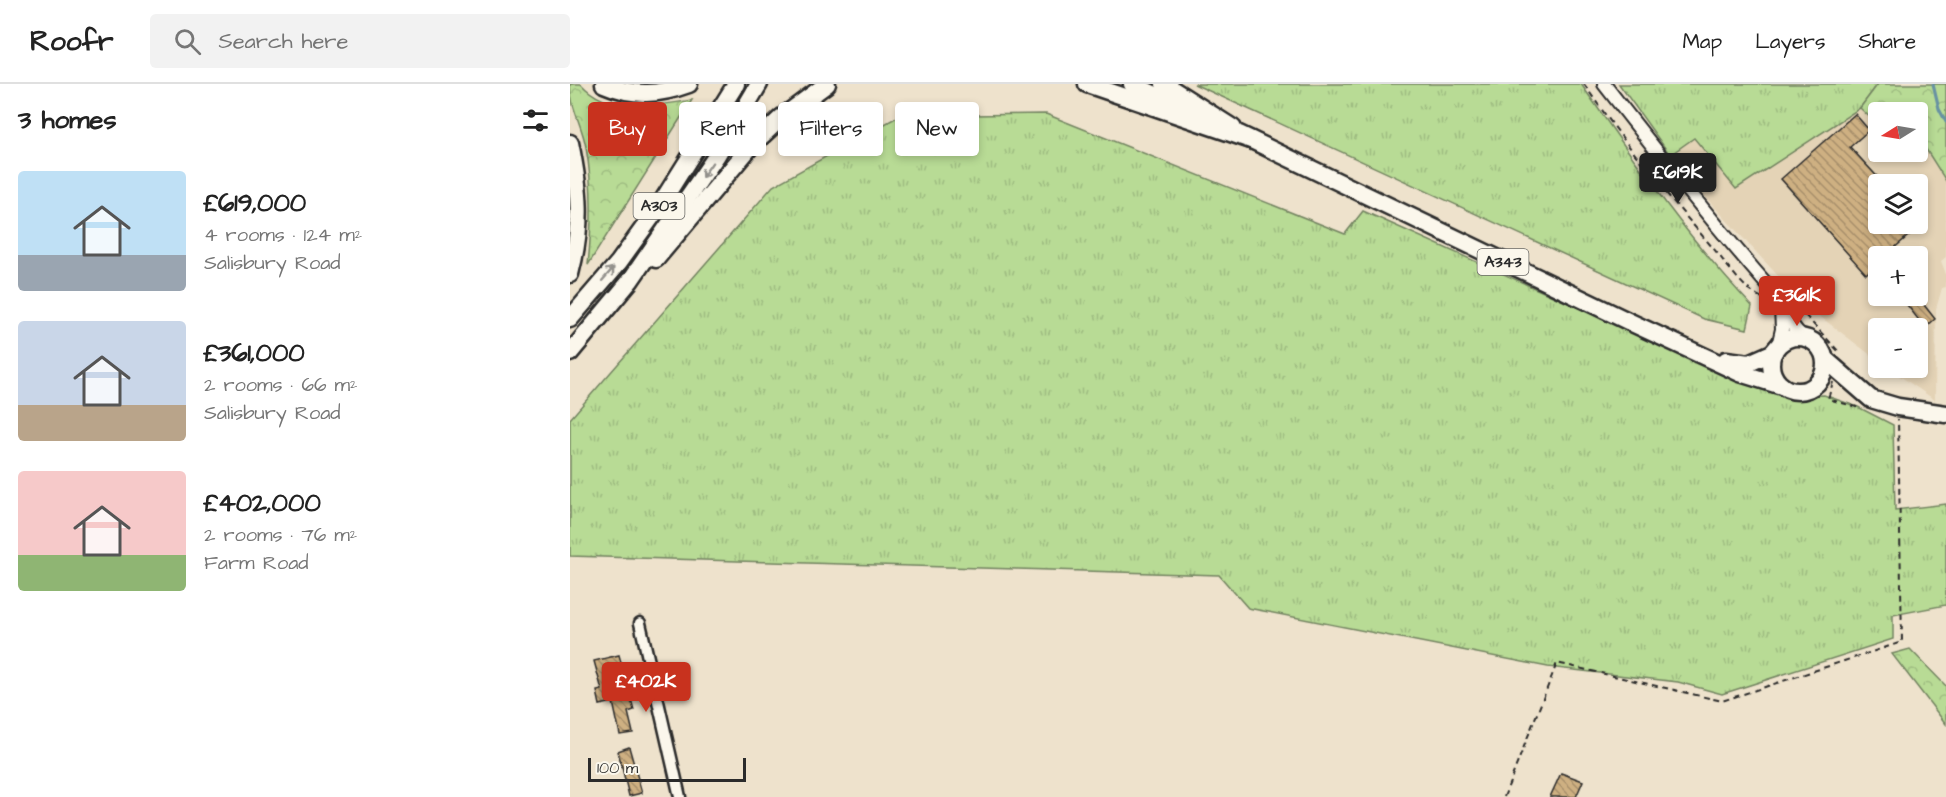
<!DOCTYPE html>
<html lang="en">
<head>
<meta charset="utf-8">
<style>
  :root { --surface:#fff; --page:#f2f2f2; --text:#222; --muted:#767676; --line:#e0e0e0; --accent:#c8321e }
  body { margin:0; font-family:"Architects Daughter",sans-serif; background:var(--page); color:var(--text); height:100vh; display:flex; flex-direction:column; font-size:22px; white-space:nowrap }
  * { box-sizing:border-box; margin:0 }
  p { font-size:20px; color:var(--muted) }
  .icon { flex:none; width:33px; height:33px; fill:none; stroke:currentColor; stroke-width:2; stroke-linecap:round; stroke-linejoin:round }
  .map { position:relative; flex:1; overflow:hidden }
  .details { display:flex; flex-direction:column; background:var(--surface); width:570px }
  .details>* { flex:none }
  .guide { position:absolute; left:18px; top:18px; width:570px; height:54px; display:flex; gap:12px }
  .needle { width:39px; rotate:259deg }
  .tools { position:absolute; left:1298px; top:18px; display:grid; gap:12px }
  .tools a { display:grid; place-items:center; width:60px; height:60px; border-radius:6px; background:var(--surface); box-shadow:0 3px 9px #0003; font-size:30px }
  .scale { position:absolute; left:18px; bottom:15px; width:158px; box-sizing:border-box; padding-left:6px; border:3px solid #2b2b2b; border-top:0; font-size:16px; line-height:21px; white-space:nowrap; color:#2b2b2b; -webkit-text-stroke:4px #fbf7ec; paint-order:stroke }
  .price { position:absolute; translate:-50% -51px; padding:0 14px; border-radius:6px; background:var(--accent); color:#fff; font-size:20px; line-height:39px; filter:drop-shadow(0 2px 3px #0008) }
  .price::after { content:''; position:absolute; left:50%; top:36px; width:18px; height:14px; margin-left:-9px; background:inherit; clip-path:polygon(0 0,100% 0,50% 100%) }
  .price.active { background:#222; color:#fff }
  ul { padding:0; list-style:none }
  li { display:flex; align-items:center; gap:18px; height:150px; padding:0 18px }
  li span { display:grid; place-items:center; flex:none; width:168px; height:120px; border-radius:6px; color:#555 }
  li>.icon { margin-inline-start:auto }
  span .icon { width:72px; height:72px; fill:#fffc; stroke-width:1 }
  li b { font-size:26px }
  h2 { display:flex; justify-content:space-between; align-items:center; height:72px; padding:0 18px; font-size:26px }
  .chip { padding:0 21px; border-radius:6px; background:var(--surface); box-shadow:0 3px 9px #0003; font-size:21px; line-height:54px }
  .chip.active { background:var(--accent); color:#fff }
  header { display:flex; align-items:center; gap:36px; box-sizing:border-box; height:84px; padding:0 30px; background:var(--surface); border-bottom:2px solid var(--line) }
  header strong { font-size:28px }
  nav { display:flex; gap:33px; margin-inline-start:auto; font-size:21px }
  .search { width:420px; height:54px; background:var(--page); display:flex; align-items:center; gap:15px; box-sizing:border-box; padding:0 21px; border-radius:6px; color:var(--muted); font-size:22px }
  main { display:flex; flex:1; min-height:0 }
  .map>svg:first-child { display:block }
  .built { fill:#e4d3b6; fill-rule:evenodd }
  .grass { fill:url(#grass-tufts); stroke:#728360; stroke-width:1.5 }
  .forest { fill:url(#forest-crowns); stroke:#728360; stroke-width:1.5 }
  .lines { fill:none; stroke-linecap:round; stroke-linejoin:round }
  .stream { stroke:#6792a2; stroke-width:3 }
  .building { fill:url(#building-back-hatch); stroke:#2b2b2b; stroke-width:1.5 }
  .minor-casing { stroke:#2b2b2b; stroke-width:15 }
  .tertiary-casing { stroke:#2b2b2b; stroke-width:16 }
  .primary-casing { stroke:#2b2b2b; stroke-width:21 }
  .trunk-casing { stroke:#2b2b2b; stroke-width:21 }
  .path { stroke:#2b2b2b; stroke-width:2; stroke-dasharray:6 4.5; stroke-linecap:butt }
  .minor { stroke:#fbf7ec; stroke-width:10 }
  .tertiary { stroke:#fbf7ec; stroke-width:12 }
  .primary { stroke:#fbf7ec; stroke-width:16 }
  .trunk { stroke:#fbf7ec; stroke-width:16 }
  .oneway { stroke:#93918c }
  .labels { text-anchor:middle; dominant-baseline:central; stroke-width:5; stroke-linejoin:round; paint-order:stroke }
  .shield { fill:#fbf7ec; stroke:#696865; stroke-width:1.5 }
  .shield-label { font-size:16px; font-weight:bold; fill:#2b2b2b }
</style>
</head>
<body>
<header>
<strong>Roofr</strong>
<div class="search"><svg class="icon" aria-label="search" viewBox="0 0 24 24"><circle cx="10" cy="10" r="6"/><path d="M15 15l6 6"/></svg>Search here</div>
<nav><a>Map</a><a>Layers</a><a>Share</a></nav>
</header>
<main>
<section class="details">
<h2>3 homes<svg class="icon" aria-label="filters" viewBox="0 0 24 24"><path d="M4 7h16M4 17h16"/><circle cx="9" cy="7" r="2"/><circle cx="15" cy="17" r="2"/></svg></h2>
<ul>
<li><span style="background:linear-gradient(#bfe0f5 70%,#9aa5b1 0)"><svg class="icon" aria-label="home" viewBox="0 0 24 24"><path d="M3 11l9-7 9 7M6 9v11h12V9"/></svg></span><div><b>£619,000</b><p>4 rooms · 124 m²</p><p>Salisbury Road</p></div></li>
<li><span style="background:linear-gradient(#c9d6e8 70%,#b9a48a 0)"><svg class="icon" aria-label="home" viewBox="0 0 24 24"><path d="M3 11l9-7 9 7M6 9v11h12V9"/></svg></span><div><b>£361,000</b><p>2 rooms · 66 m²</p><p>Salisbury Road</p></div></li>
<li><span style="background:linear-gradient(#f6c9c9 70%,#8fb573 0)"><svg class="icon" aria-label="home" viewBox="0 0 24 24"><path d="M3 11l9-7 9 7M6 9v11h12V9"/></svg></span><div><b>£402,000</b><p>2 rooms · 76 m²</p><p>Farm Road</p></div></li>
</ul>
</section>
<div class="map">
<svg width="1376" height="713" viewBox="0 0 1376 713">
  <defs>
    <pattern id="grass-tufts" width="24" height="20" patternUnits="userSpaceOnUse" patternTransform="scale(1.5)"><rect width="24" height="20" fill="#b8db95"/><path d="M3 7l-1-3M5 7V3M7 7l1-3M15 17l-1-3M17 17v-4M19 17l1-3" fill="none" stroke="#9ebc81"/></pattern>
    <pattern id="forest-crowns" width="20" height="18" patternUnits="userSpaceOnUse" patternTransform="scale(1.5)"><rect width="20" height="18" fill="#b8db95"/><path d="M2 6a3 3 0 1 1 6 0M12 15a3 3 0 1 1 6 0" fill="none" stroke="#9ebc81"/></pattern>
    <pattern id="building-back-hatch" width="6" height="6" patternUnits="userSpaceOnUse" patternTransform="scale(1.5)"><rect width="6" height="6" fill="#ceb082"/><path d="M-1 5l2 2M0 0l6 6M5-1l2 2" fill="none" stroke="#a78f6b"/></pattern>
  </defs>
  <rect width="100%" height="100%" fill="#eee2cc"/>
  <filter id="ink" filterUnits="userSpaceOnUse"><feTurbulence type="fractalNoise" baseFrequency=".0167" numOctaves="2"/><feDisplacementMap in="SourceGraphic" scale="12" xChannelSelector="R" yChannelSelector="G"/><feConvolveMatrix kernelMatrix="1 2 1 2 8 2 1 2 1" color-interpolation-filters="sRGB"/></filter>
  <g filter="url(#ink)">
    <path class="built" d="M 1290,24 L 1308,39 L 1308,68 L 1347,68 L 1347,51 L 1376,97 L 1376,173 L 1371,177 L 1376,190 L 1376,203 L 1372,204 L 1366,225 L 1365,316 L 1318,284 L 1347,284 L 1347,244 L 1308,244 L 1308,277 L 1302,272 L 1235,221 L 1126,103 L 1100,71 L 1124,53 L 1166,105 ZM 1308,100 L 1347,100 L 1347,140 L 1308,140 ZM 1308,172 L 1347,172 L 1347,212 L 1308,212 Z"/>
    <g class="grass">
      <path d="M 624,0 L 1011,0 C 1064,76 1118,155 1182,222 L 1177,245 L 1134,235 Z"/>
      <path d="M 1049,0 L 1308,0 L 1290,24 L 1166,105 L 1124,54 L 1100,71 Z"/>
      <path d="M 476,30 L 775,150 L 793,127 L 1172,297 L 1216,313 L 1254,311 L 1288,323 L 1323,341 L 1325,426 L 1376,420 L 1376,521 L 1323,531 L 1323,555 L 1152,610 L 1108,598 L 978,583 L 678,524 L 649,491 L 0,472 L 0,335 L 203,102 L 329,32 Z"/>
    </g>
    <g class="forest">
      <path d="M 0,0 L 11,0 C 39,31 84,22 122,16 L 18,181 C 22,142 23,102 16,63 C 12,41 0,23 0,0 Z"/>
      <path d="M 1308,0 L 1376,0 L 1376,97 L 1347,51 L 1347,28 L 1333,28 L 1328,20 L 1319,28 L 1308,28 L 1307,40 L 1290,24 Z"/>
      <path d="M 1340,565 L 1376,602 L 1376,640 L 1322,570 Z"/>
    </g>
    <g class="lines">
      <path class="stream" d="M 1363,0 L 1369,25 L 1376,38"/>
    </g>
    <g class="building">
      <path d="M 1285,30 L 1299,46 L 1280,63 L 1314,100 L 1308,100 L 1308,140 L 1352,140 L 1315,172 L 1308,172 L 1308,179 L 1296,190 L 1211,95 Z"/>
      <path d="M 1330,212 L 1347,212 L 1365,235 L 1355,244 Z"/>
      <path d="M 49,571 L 64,626 L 58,628 L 63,649 L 50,651 L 43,618 L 30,621 L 27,607 L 32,606 L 24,577 Z"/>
      <path d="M 59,663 L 72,709 L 59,712 L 48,667 Z"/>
      <path d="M 991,689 L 1013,697 L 1006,713 L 980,713 Z"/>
    </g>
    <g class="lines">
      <defs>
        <path id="minor" d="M 70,539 L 110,713"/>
        <g id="tertiary">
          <path d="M 1034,0 C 1088,69 1142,138 1200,204 C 1213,219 1217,240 1233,253"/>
          <path d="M 1208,262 L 1212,245 L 1211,224"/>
        </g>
        <g id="primary">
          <path d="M 562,0 L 632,33"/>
          <path d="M 669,50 L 1062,239 L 1170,289 L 1212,302"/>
          <circle cx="1228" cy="280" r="27"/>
          <path d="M 1255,275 L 1301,315 L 1328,323 L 1376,330"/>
          <path d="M 1156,276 L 1179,279 L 1204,268"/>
        </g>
        <g id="trunk">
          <path d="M 34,0 C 64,13 89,11 119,0"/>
          <path d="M 517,0 L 681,56"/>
          <path d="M 594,0 L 663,44"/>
          <path d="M 0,59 C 10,107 13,141 0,190"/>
          <path d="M 86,175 L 181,62 L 211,34 L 257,0"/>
          <path d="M 0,235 L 49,178 L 88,124 L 166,0"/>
          <path d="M 0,269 L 60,197 L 147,71 L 189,0"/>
        </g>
      </defs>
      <use href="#minor" class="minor-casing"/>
      <use href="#tertiary" class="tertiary-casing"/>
      <use href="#primary" class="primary-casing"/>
      <use href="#trunk" class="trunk-casing"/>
      <g class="path">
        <path d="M 1014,0 C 1053,58 1097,111 1143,164 C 1157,180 1174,208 1195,215"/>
        <path d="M 1221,216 L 1270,269"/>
        <path d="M 1263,298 L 1258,315 L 1290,324"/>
        <path d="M 934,713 L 987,579 L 1152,617 L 1332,558 L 1328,335"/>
      </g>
      <use href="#minor" class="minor"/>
      <use href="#tertiary" class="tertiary"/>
      <use href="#primary" class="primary"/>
      <use href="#trunk" class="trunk"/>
    </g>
    <defs><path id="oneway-shaft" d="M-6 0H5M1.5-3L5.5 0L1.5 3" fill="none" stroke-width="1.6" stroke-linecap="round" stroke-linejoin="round" transform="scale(1.5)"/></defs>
    <g class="oneway">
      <use href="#oneway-shaft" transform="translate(137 86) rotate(125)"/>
      <use href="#oneway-shaft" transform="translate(38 190) rotate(-49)"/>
    </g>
  </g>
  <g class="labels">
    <g class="shield">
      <rect x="63.5" y="109" width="51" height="26" rx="4.5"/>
      <rect x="907.5" y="165" width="51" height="26" rx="4.5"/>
    </g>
    <g class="shield-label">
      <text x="89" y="122">A303</text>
      <text x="933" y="178">A343</text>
    </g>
  </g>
</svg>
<div class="tools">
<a><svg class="needle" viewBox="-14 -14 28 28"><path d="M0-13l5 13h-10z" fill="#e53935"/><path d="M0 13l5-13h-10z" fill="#767676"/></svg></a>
<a><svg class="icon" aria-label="layers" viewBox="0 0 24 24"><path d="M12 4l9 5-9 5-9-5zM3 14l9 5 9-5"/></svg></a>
<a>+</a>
<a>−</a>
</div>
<div class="scale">100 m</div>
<b class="price active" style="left:1108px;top:120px">£619K</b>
<b class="price" style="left:1227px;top:243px">£361K</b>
<b class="price" style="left:76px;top:629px">£402K</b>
<div class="guide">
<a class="chip active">Buy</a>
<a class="chip">Rent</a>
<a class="chip">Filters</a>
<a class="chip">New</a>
</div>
</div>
</main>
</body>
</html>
